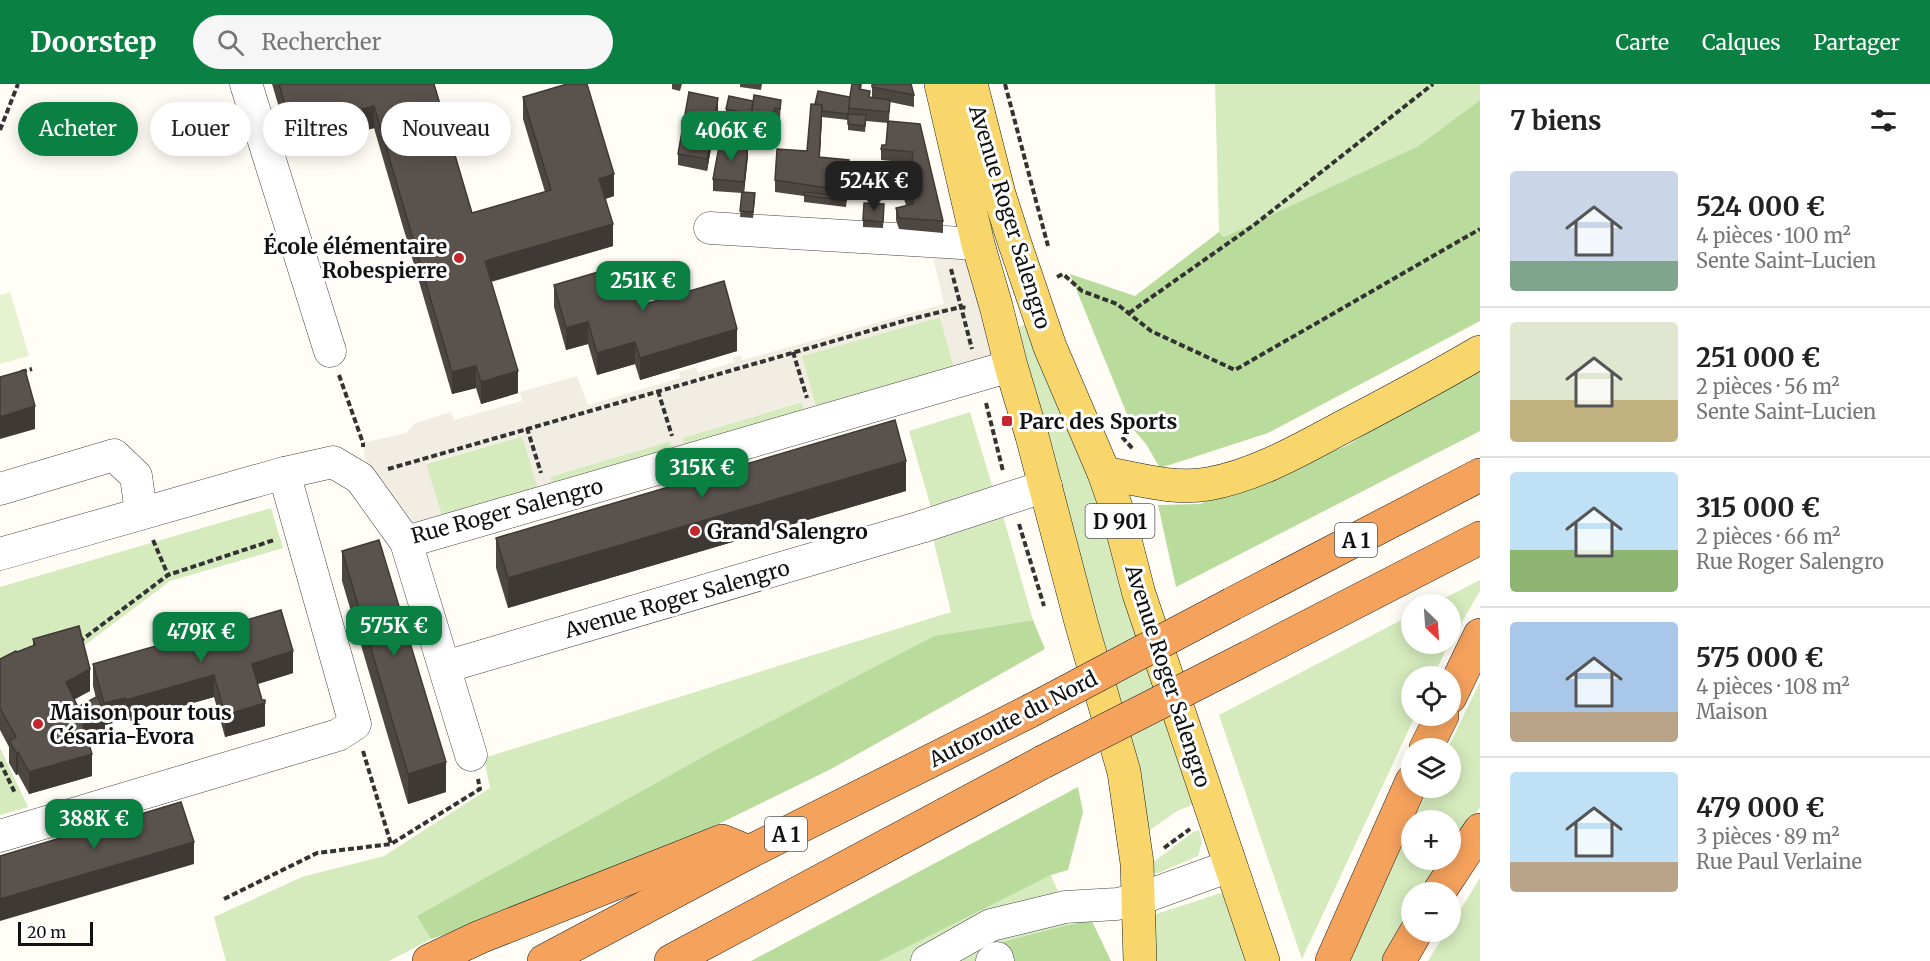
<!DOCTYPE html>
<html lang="fr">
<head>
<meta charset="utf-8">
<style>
  :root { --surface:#fff; --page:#f6f6f6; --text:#222; --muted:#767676; --line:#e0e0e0; --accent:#0b8043 }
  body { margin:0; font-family:Merriweather,serif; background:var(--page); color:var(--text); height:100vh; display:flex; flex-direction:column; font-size:22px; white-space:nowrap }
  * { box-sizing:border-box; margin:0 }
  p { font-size:20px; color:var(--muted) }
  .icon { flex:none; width:33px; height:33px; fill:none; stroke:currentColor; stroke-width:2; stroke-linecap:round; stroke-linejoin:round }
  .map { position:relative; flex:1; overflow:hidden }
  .side { display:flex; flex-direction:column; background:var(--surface); width:450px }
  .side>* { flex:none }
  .top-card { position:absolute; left:18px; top:18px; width:570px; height:54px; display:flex; gap:12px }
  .needle { width:39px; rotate:155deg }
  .fabs { position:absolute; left:1401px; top:510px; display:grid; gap:12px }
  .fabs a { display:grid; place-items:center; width:60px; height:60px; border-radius:50%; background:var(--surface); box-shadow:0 3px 15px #0003; font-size:30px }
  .scale { position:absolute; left:18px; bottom:15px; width:75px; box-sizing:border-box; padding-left:6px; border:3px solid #111; border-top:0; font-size:16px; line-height:21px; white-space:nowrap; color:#111; -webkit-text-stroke:4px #fff; paint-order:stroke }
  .price { position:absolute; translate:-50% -51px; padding:0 14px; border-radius:12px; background:var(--accent); color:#fff; font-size:20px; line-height:39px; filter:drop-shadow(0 2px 3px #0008) }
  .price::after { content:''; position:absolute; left:50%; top:36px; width:18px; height:14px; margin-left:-9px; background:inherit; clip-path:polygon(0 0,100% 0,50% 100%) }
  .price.current { background:#222; color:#fff }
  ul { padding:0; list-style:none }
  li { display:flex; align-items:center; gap:18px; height:150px; padding:0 30px }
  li+li { border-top:2px solid var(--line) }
  li span { display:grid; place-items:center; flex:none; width:168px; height:120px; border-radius:6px; color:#555 }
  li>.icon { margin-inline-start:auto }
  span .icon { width:72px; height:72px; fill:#fffc; stroke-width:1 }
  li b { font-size:26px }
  h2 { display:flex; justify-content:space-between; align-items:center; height:72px; padding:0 30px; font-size:26px }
  .tag { padding:0 21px; border-radius:27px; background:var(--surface); box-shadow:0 3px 15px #0003; font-size:21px; line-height:54px }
  .tag.current { background:var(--accent); color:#fff }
  header { display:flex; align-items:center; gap:36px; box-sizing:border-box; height:84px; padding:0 30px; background:var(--accent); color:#fff }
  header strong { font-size:28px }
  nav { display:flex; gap:33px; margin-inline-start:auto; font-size:21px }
  .search { width:420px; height:54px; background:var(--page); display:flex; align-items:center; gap:15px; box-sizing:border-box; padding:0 21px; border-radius:33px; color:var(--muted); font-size:22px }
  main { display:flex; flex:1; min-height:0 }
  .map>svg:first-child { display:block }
  .green { fill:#d5ebbd }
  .forest { fill:#b9dc9c }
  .pitch { fill:#e6f2cf }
  .plaza { fill:#f1ede2 }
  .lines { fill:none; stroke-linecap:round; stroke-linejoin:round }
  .minor-casing { stroke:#444; stroke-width:33 }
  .major-casing { stroke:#222; stroke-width:34 }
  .highway-casing { stroke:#222; stroke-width:34 }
  .path { stroke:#333; stroke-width:4; stroke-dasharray:6 3; stroke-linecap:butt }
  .minor { stroke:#fff; stroke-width:32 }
  .major { stroke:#f9d66b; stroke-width:33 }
  .highway { stroke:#f5a25d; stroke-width:33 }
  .highway-bridge-casing { stroke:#222; stroke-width:34; stroke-linecap:butt }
  .highway-bridge { stroke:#f5a25d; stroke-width:33 }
  .wall { fill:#4d4742 }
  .shaded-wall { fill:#3f3936 }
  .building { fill:#5a524d; stroke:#3f3936; stroke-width:1.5 }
  .poi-dot { fill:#c4262e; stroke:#fff; stroke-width:2 }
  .labels { text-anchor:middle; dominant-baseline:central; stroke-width:6; stroke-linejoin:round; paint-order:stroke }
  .shield { fill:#fff; stroke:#585858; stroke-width:1.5 }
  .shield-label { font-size:20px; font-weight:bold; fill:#111 }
  .street-label { font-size:21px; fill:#111; stroke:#fff }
  .poi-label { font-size:21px; font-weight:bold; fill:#111; stroke:#fff; text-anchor:start }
</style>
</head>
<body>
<header>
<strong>Doorstep</strong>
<div class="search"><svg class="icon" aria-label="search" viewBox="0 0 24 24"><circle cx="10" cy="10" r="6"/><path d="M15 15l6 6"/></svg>Rechercher</div>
<nav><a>Carte</a><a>Calques</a><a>Partager</a></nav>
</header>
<main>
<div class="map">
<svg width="1480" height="877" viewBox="0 0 1480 877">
  <rect width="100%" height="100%" fill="#fffdf5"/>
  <g class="green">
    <path d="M 1215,0 L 1480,0 L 1480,16 L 1418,62 L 1224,153 L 1219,148 Z"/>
    <path d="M 940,233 L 957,293 L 819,333 L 801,272 Z"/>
    <path d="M 1029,240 L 1101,422 L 1194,720 L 1177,727 L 1143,751 L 1014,244 Z"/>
    <path d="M 802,318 L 807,337 L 687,372 L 682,354 Z"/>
    <path d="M 970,328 L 994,408 L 932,427 L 909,347 Z"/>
    <path d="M 523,352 L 541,415 L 445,443 L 426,380 Z"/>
    <path d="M 670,357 L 675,376 L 555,411 L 549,393 Z"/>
    <path d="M 271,424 L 283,464 L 170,497 L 81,564 L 0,594 L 0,503 Z"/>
    <path d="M 1003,432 L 1033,536 L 934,552 L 418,832 L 431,855 L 389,877 L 226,877 L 214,833 L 302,793 L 384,772 L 490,704 L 484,674 L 951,528 L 932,450 Z"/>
    <path d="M 1480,496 L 1480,507 L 1451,556 L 1450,520 L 1433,520 Z"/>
    <path d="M 1411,531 L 1412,560 L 1449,560 L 1433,592 L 1412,592 L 1412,632 L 1415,632 L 1302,875 L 1219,631 Z"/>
    <path d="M 1480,598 L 1480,723 L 1451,766 L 1450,736 L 1413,736 L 1429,704 L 1450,704 L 1450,664 L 1448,664 Z"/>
    <path d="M 0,664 L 28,723 L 0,731 Z"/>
    <path d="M 1411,740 L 1412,776 L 1444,776 L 1422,808 L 1412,808 L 1411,827 L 1383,877 L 1352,877 L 1351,875 Z"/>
    <path d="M 1199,746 L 1202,758 L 1198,772 L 1159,789 L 1151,789 L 1146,780 L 1155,777 L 1193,748 Z"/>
    <path d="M 1051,791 L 1065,823 L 1073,877 L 861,877 Z"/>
    <path d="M 1480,794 L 1480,877 L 1428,877 L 1446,848 L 1450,848 L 1451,841 Z"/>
    <path d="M 1221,809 L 1226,813 L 1248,877 L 1153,877 L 1153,831 Z"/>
  </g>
  <g class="forest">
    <path d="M 1480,16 L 1480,237 L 1268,349 L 1160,384 L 1146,360 L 1133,345 L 1070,190 L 1135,212 L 1219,148 L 1224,153 L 1418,62 Z"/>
    <path d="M 1480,281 L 1480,347 L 1176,503 L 1158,421 L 1200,420 L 1346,362 Z"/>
    <path d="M 1033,536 L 1045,565 L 831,685 L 590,803 L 431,855 L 417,832 L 714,667 L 934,552 Z"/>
    <path d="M 1078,703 L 1083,728 L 1068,786 L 1051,791 L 879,877 L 751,877 Z"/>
    <path d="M 1091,835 L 1111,877 L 1011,877 L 1003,858 Z"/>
  </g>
  <path class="pitch" d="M 10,208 L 29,272 L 0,280 L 0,211 Z"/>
  <path class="plaza" d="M 932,169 L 968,171 L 992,269 L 988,280 L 957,293 L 940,233 L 802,272 L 819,333 L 807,337 L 801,318 L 682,354 L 687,372 L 676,376 L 670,357 L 550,393 L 555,411 L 541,415 L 522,352 L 426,379 L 445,443 L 411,449 L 375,394 L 365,375 L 363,359 L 406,349 L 415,339 L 451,328 L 454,336 L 522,317 L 520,308 L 577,292 L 588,321 L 680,294 L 679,288 L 696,283 L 698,289 L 734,278 L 733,273 L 741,271 L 743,276 L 944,220 Z"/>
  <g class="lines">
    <defs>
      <g id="minor">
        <path d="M 246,0 L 330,267"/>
        <path d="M 710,144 L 978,160"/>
        <path d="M 0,405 L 114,371 L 136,392 L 141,429"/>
        <path d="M 406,458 L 1011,282"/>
        <path d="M 0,470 L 284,389 L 333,378 L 360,394 L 406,458 L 471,671"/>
        <path d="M 445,583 L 921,443 L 1046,402"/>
        <path d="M 0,752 L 338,651 L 355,640 L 284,389"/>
        <path d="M 927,877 L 991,841 L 1065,823 L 1117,820 L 1139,815 L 1230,782"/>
        <path d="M 992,877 L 997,874 L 998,877"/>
      </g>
      <g id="major">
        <path d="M 941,0 L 978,160 L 996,222 L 1011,282 L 1032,352 L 1081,538 L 1124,688 L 1137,779 L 1140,877"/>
        <path d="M 971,0 L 999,110 L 1014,157 L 1050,263 L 1104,389 L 1118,429 L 1139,510 L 1263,877"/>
        <path d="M 1104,389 C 1138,395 1174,406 1208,400 C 1254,392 1298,367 1339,345 C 1387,320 1434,295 1480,268"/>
      </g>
      <g id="highway">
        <path d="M 1232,520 L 1480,391"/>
        <path d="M 1249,573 L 1480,454"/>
        <path d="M 1450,613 L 1480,551"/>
        <path d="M 1426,664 L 1442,632"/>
        <path d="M 1439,808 L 1480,746"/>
        <path d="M 429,877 L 480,853 L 722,757 L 749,768"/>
        <path d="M 544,877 L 749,768 L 1030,627"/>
        <path d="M 671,877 L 1043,678"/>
        <path d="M 1332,877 L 1412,697"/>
        <path d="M 1399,877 L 1416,848"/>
      </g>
    </defs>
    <use href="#minor" class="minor-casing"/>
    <use href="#major" class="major-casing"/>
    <use href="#highway" class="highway-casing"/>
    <g class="path">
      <path d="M 1005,0 L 1048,162"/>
      <path d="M 0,46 L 18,0"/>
      <path d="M 951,185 L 972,265"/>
      <path d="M 1057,193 L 1063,190 L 1082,207 L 1117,220 L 1151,247 L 1235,286 L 1480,145"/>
      <path d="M 1129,229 L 1254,141 L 1433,0"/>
      <path d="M 793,268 L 807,314"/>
      <path d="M 21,288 L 32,285"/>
      <path d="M 339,291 L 363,359 L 363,363"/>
      <path d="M 658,307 L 672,352"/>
      <path d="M 986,319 L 1003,387"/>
      <path d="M 527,344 L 541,389"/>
      <path d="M 1122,353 L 1133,365"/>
      <path d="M 388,385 L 907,236 L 961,223 L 967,224"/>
      <path d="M 1019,440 L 1044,522"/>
      <path d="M 153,456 L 168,491"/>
      <path d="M 79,558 L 168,491 L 274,456"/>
      <path d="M 363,667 L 391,760"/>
      <path d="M 0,678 L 15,709"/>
      <path d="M 1164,764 L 1190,745"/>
      <path d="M 224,815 L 317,769 L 391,760 L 480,705 L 478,695"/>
    </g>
    <use href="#minor" class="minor"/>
    <use href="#major" class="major"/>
    <use href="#highway" class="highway"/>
    <defs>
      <g id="highway-bridge">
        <path d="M 1030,627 L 1232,520"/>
        <path d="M 1043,678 L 1249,573"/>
      </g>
    </defs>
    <use href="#highway-bridge" class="highway-bridge-casing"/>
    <use href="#highway-bridge" class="highway-bridge"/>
  </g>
  <g class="wall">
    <path d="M 272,0 L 434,0 L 472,129 L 545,108 L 523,35 L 523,13 L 614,112 L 605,115 L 613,162 L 491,198 L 518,309 L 481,320 L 476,304 L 452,310 L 374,44 L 292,67 Z"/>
    <path d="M 672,0 L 682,0 L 680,7 L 672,5 Z"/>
    <path d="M 740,0 L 762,0 L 761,6 L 740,3 Z"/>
    <path d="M 852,0 L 862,0 L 861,6 L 870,14 L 872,14 L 872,3 L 914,11 L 914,23 L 890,18 L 889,37 L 920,40 L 943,137 L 943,149 L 899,145 L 896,136 L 896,124 L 908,121 L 906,121 L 904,115 L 904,103 L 909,104 L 912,79 L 881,76 L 881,65 L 886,61 L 888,39 L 866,37 L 865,48 L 848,46 L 848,36 L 822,33 L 820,73 L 849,87 L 846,123 L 804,118 L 804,112 L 775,108 L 775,96 L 807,67 L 815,20 L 850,13 Z"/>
    <path d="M 781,16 L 780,36 L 775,36 L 772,59 L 765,59 L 764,62 L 749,60 L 751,36 L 726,31 L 726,25 L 753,17 Z"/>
    <path d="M 718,25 L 707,87 L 678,81 L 678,70 Z"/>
    <path d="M 748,72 L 744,108 L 755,115 L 753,134 L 740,133 L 742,109 L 713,107 L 713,95 Z"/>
    <path d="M 884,126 L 883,144 L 863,143 L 863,136 Z"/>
    <path d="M 554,201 L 645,220 L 737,267 L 640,296 L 635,280 L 597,291 L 588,260 L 566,266 L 554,223 Z"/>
    <path d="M 906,407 L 508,524 L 496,484 L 496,454 Z"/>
    <path d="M 342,467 L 446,708 L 408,720 L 342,497 Z"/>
    <path d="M 33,555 L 90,607 L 74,615 L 78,623 L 96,614 L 93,602 L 93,580 L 293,589 L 257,600 L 265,642 L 225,653 L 214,613 L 126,638 L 125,636 L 105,641 L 105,656 L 89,661 L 92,692 L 29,710 L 18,690 L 16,691 L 9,679 L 9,663 L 0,646 L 0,575 L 33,562 Z"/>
  </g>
  <g class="shaded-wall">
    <path d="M 718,14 L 718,25 L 707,87 L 707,75 Z"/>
    <path d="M 822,21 L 822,33 L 819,85 L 819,73 Z"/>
    <path d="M 374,22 L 374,44 L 292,67 L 292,45 Z"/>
    <path d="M 775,24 L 775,36 L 772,59 L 772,47 Z"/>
    <path d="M 748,60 L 748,72 L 744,109 L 744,98 Z"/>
    <path d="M 849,76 L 849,87 L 846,123 L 847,107 Z"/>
    <path d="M 614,90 L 614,112 L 599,117 L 599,95 Z"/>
    <path d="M 613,140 L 613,162 L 485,199 L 485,177 Z"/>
    <path d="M 588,238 L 588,260 L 566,266 L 566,244 Z"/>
    <path d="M 737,245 L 737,267 L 640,296 L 640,274 Z"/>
    <path d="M 635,258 L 635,280 L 597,291 L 597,269 Z"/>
    <path d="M 476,282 L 476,304 L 452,310 L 452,288 Z"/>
    <path d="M 518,287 L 518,309 L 481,320 L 481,298 Z"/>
    <path d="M 35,322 L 35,345 L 0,355 L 0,333 Z"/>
    <path d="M 906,377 L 906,407 L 508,524 L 508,494 Z"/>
    <path d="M 293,567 L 293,589 L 252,602 L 252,580 Z"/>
    <path d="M 90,585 L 90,607 L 66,620 L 66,598 Z"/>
    <path d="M 214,591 L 214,613 L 126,638 L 126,616 Z"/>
    <path d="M 125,614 L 125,636 L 105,641 L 105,656 L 83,663 L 83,641 L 104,634 L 104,619 Z"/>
    <path d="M 265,619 L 265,642 L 225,653 L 225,631 Z"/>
    <path d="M 18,668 L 18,690 L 16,691 L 16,669 Z"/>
    <path d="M 92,670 L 92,692 L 29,710 L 29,688 Z"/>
    <path d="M 446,678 L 446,708 L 408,720 L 408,690 Z"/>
    <path d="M 194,758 L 194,780 L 0,837 L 0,815 Z"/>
  </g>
  <g class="building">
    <path d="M 279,0 L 434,0 L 472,129 L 551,106 L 523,13 L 567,0 L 587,0 L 614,90 L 599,95 L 613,140 L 485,177 L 518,287 L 481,298 L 476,282 L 452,288 L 374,22 L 292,45 Z"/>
    <path d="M 852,0 L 860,0 L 859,5 L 870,7 L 869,13 L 890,16 L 889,28 L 848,24 Z"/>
    <path d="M 872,0 L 911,0 L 914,11 L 872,3 Z"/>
    <path d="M 818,7 L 850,13 L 848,30 L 822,27 L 822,21 L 815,20 Z"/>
    <path d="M 689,8 L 718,14 L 707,75 L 678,70 Z"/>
    <path d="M 754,11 L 781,16 L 780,25 L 775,24 L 772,47 L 765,47 L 764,50 L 749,49 Z"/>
    <path d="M 729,12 L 753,17 L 751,30 L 726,25 Z"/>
    <path d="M 811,20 L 822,21 L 819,73 L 849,76 L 847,107 L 775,96 L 777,65 L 807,67 Z"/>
    <path d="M 848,30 L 866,31 L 865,42 L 848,40 Z"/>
    <path d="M 888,37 L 920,40 L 943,137 L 899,134 L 896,124 L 913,120 L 910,109 L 906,109 L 904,103 L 909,104 L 913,68 L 881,65 L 882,61 L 886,61 Z"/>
    <path d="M 720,57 L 748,60 L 744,98 L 713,95 Z"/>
    <path d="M 742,108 L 755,109 L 753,128 L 740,127 Z"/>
    <path d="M 804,108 L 847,113 L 846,117 L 804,111 Z"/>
    <path d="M 864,119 L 884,120 L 883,138 L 863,136 Z"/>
    <path d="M 632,178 L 645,220 L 724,197 L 737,245 L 640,274 L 635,258 L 597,269 L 588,238 L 566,244 L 554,201 Z"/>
    <path d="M 25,286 L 35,322 L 0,333 L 0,293 Z"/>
    <path d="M 895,336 L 906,377 L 508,494 L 496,454 Z"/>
    <path d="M 379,456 L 446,678 L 408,690 L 342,467 Z"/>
    <path d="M 281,526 L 293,567 L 252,580 L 262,616 L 265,616 L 265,619 L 225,631 L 214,591 L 126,616 L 125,614 L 104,619 L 93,580 Z"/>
    <path d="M 79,542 L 90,585 L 66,598 L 78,623 L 98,612 L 105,634 L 83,641 L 92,670 L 29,688 L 18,668 L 16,669 L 9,657 L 16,653 L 0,624 L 0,575 L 16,567 L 17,568 L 35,561 L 33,555 Z"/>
    <path d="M 181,718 L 194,758 L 0,815 L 0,772 Z"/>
  </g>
  <g class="poi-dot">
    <circle cx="459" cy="174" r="6"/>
    <rect x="1001" y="331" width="12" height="12" rx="3"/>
    <circle cx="695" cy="447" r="6"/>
    <circle cx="38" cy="640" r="6"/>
  </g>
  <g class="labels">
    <g class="shield">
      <rect x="1085.5" y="420" width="69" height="34" rx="4.5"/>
      <rect x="1335" y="439" width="42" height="34" rx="4.5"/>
      <rect x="765" y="733" width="42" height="34" rx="4.5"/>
    </g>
    <g class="shield-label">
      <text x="1120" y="437">D 901</text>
      <text x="1356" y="456">A 1</text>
      <text x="786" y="750">A 1</text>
    </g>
    <g class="street-label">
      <text transform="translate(1010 133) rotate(73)">Avenue Roger Salengro</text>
      <text transform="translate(507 427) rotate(-15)">Rue Roger Salengro</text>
      <text transform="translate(677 515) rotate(-16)">Avenue Roger Salengro</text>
      <text transform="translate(1168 592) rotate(72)">Avenue Roger Salengro</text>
      <text transform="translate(1013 635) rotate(-27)">Autoroute du Nord</text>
    </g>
    <g class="poi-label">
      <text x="447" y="162" text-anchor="end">École élémentaire<tspan x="447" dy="24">Robespierre</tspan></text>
      <text x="1019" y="337">Parc des Sports</text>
      <text x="707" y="447">Grand Salengro</text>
      <text x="50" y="628">Maison pour tous<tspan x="50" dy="24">Césaria-Evora</tspan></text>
    </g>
  </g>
</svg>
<div class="fabs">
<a><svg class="needle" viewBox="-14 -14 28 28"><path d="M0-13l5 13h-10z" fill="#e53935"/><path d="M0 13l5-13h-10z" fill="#767676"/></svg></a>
<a><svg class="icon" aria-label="locate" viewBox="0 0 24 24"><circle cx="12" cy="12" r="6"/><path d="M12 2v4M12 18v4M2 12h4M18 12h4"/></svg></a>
<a><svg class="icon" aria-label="layers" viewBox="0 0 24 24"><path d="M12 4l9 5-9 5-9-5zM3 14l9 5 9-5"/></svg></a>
<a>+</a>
<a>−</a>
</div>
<div class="scale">20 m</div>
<b class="price" style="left:731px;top:78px">406K €</b>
<b class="price current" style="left:874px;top:128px">524K €</b>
<b class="price" style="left:643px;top:228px">251K €</b>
<b class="price" style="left:702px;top:415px">315K €</b>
<b class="price" style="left:394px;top:573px">575K €</b>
<b class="price" style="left:201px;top:579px">479K €</b>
<b class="price" style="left:94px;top:766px">388K €</b>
<div class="top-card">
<a class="tag current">Acheter</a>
<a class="tag">Louer</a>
<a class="tag">Filtres</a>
<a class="tag">Nouveau</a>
</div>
</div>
<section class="side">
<h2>7 biens<svg class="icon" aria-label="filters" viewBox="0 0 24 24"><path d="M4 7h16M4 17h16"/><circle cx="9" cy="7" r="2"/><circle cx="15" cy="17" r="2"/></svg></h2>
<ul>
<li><span style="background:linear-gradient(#c9d6e8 75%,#7fa58c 0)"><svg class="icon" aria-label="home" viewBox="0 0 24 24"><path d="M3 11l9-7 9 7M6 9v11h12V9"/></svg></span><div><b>524 000 €</b><p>4 pièces · 100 m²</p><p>Sente Saint-Lucien</p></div></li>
<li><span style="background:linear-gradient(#dfe7d0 65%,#c2b280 0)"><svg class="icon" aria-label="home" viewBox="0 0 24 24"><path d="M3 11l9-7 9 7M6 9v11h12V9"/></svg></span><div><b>251 000 €</b><p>2 pièces · 56 m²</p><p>Sente Saint-Lucien</p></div></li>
<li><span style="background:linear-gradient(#bfe0f5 65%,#8fb573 0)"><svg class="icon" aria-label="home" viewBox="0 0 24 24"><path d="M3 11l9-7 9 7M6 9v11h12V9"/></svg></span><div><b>315 000 €</b><p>2 pièces · 66 m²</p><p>Rue Roger Salengro</p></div></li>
<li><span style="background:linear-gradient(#a9c7e8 75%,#b9a48a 0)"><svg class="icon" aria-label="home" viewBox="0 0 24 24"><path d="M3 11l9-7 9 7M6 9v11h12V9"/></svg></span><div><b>575 000 €</b><p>4 pièces · 108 m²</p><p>Maison</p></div></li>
<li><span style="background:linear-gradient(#bfe0f5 75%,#b9a48a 0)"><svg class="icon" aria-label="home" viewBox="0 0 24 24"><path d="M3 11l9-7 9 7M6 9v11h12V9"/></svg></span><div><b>479 000 €</b><p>3 pièces · 89 m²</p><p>Rue Paul Verlaine</p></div></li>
</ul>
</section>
</main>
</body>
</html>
